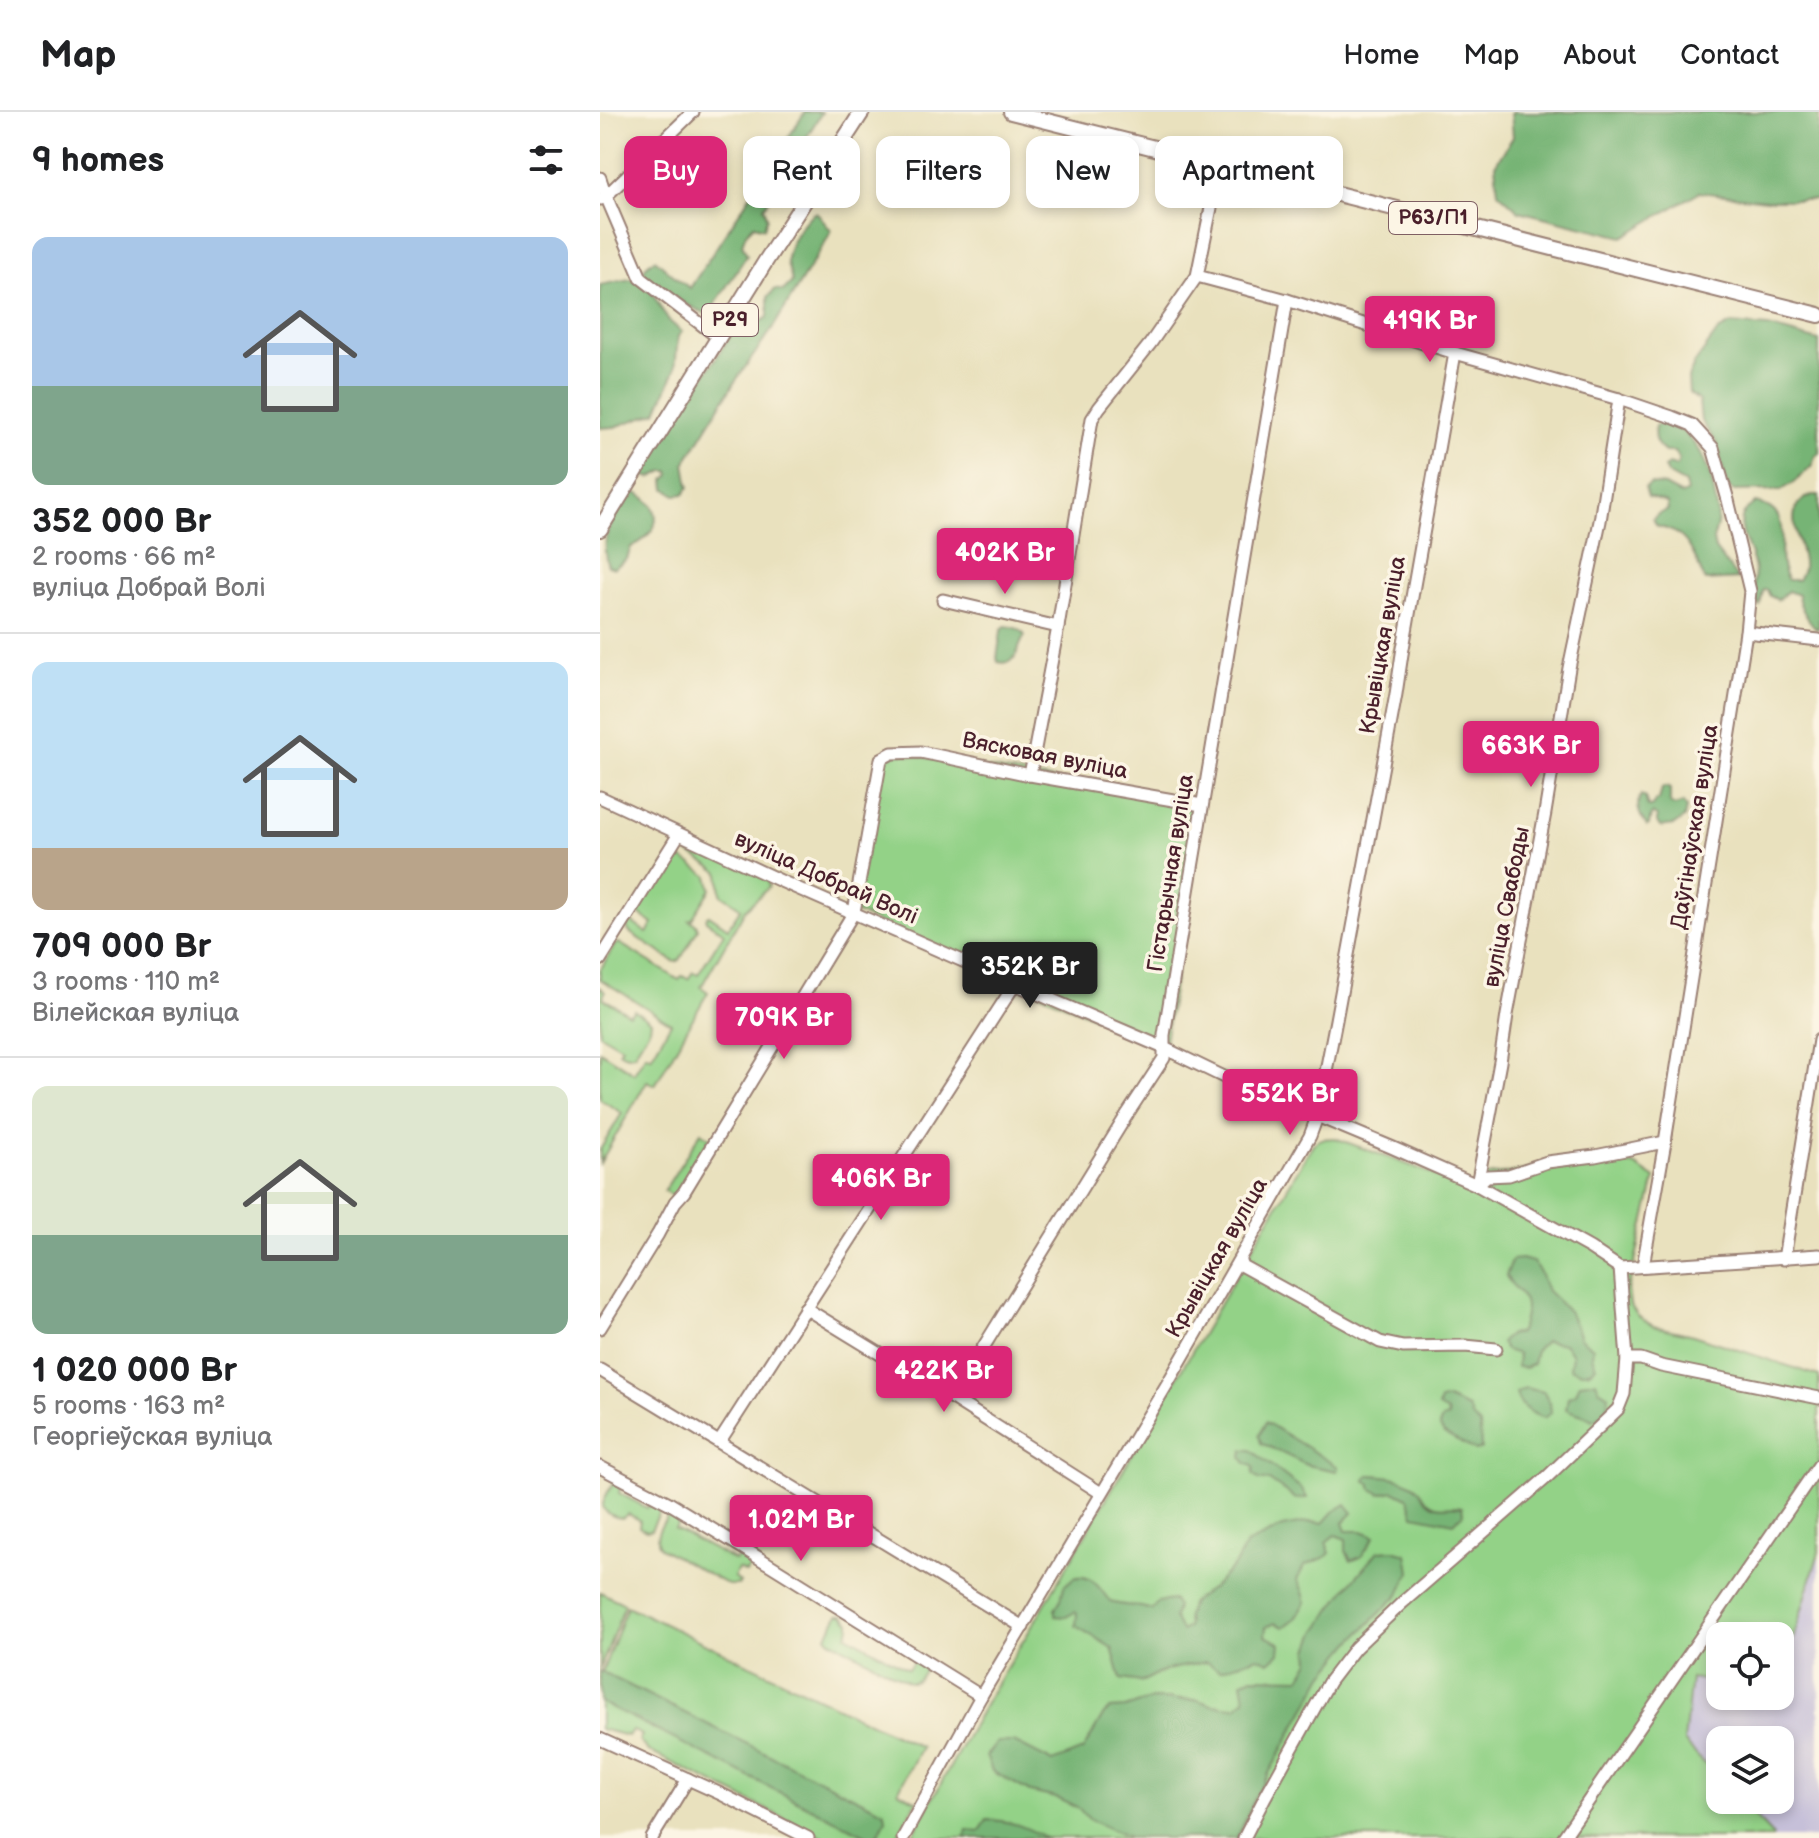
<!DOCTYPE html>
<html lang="en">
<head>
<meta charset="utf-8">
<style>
  :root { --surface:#fff; --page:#f6f6f6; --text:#202124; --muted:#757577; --line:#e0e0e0; --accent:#db2777 }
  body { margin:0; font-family:"Balsamiq Sans",sans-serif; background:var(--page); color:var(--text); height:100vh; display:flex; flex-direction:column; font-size:30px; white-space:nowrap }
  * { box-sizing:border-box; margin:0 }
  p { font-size:26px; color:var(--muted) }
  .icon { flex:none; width:44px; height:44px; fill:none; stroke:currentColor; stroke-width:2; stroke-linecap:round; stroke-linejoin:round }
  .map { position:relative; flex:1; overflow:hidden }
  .sheet { display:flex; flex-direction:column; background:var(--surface); width:600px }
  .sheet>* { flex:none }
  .banner { position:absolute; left:24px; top:24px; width:760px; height:72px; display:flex; gap:16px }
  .tools { position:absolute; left:1106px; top:1510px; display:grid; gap:16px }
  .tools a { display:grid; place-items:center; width:88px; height:88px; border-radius:16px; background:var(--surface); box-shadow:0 4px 12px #0003; font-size:40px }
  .price { position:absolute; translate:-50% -68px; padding:0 18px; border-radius:8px; background:var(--accent); color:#fff; font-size:26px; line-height:52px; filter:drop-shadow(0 2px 4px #0008) }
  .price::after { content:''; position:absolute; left:50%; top:48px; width:24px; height:18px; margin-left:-12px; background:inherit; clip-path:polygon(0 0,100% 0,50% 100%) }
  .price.current { background:#222; color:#fff }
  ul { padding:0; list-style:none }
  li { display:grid; align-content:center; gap:16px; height:424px; padding:0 32px }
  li+li { border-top:2px solid var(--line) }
  li span { display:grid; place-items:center; height:248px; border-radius:16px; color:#555 }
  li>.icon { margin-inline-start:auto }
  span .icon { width:144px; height:144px; fill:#fffc; stroke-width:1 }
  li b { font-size:34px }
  h2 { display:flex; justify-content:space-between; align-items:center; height:96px; padding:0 32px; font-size:34px }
  .pill { padding:0 28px; border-radius:16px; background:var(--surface); box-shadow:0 4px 12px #0003; font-size:28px; line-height:72px }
  .pill.current { background:var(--accent); color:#fff }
  header { display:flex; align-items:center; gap:48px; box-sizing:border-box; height:112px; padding:0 40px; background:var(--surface); border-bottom:2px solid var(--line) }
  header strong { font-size:38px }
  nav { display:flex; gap:44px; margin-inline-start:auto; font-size:28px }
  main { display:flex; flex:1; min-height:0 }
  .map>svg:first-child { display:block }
  .industrial { fill:#c6c0d9 }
  .green { fill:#93d287; stroke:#6e7859; stroke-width:2 }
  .forest { fill:#76b474; stroke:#606a50; stroke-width:2 }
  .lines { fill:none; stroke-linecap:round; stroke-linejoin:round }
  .minor-casing { stroke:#9a8074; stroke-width:15 }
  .major-casing { stroke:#9a8074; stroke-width:18 }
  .minor { stroke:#fff; stroke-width:11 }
  .major { stroke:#fff; stroke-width:14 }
  .labels { text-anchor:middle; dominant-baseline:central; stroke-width:7; stroke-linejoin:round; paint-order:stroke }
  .shield { fill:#fcf5e5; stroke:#7f5f63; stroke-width:2 }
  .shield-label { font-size:20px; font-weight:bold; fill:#4a1f2b }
  .street-label { font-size:22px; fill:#4a1f2b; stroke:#fcf5e5 }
</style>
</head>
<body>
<header>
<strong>Map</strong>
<nav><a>Home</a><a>Map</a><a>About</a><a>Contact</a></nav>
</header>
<main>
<section class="sheet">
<h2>9 homes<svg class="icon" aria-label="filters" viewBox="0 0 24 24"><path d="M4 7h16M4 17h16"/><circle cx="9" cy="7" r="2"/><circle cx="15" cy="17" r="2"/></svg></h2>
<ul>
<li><span style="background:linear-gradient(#a9c7e8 60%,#7fa58c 0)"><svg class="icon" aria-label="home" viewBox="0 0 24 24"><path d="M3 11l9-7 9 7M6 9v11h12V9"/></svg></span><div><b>352 000 Br</b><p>2 rooms · 66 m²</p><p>вуліца Добрай Волі</p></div></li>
<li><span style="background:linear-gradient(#bfe0f5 75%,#b9a48a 0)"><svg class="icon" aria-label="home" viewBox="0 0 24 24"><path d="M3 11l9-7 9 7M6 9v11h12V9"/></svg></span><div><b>709 000 Br</b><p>3 rooms · 110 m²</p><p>Вілейская вуліца</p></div></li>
<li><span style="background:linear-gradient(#dfe7d0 60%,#7fa58c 0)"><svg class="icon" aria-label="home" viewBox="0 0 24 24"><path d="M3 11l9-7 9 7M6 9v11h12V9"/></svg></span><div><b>1 020 000 Br</b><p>5 rooms · 163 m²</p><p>Георгіеўская вуліца</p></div></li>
</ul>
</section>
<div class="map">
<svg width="1219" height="1726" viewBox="0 0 1219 1726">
  <rect width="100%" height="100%" fill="#fcf5e5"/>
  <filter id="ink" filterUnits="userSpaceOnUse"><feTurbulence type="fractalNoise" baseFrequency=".0125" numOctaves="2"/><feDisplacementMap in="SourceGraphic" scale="16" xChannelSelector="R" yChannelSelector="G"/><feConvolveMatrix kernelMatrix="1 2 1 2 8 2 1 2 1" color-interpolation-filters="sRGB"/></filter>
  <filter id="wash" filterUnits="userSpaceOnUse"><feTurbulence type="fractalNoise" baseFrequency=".006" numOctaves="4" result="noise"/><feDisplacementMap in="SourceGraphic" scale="32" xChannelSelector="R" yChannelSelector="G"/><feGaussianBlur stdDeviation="1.8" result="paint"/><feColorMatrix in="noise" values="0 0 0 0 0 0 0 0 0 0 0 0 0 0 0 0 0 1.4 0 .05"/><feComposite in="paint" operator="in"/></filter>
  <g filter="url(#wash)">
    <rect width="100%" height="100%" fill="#e9e1be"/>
    <path class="industrial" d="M 1219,1440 L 1219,1726 L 1172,1726 L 1172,1724 L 1139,1688 L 1180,1688 L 1180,1628 L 1120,1628 L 1120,1668 L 1084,1630 L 1091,1566 L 1120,1571 L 1120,1584 L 1180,1584 L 1180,1571 Z"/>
    <g class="green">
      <path d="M 300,641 L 602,693 L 564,936 L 254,800 L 281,647 Z"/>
      <path d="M 82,728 L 168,767 L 169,775 L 145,798 L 101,875 L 108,880 L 55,973 L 47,969 L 0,1051 L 0,1038 L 22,1001 L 0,987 L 0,939 L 34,961 L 46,942 L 51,945 L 71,911 L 0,867 L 0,858 L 15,833 L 19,831 L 79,868 L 82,864 L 88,867 L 93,860 L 98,862 L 124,821 L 106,809 L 107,804 L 109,803 L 128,816 L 141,796 L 121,782 L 119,760 L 81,736 L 79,733 Z"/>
      <path d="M 80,745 L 108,764 L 111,777 L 92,807 L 89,808 L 96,812 L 98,817 L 80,848 L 76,850 L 73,849 L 29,820 L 27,815 L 30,809 L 47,821 L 53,812 L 36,800 L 69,747 Z"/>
      <path d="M 0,875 L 5,879 L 3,886 L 29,902 L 34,898 L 51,909 L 50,916 L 34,942 L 27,943 L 19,940 L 22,935 L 0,922 Z"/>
      <path d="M 101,1020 L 110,1026 L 74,1085 L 64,1079 Z"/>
      <path d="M 735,1026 L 817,1056 L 867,1077 L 890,1082 L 877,1073 L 887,1064 L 1013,1046 L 1036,1054 L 1055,1067 L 1028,1178 L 1030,1193 L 1038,1204 L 1053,1214 L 1093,1223 L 1219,1264 L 1219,1440 L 1180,1571 L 1180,1524 L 1120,1524 L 1120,1571 L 1091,1566 L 1084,1630 L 1120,1668 L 1120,1688 L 1139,1688 L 1173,1724 L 1172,1726 L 311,1726 L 388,1586 L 431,1516 L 713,1032 L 721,1027 Z"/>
      <path d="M 18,1369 L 21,1371 L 19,1381 L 47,1396 L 51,1390 L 54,1389 L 61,1394 L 61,1397 L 51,1418 L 46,1419 L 39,1415 L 40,1408 L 28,1402 L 22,1406 C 15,1406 6,1401 2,1395 C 4,1387 10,1372 18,1369 Z"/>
      <path d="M 71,1401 L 75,1401 L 79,1405 L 79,1410 L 75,1417 L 135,1449 L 141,1441 L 150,1448 L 151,1452 L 146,1461 L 138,1457 L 134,1465 L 140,1471 L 138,1473 L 128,1473 L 60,1436 C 51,1425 63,1410 71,1401 Z"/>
      <path d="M 0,1480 L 25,1492 L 0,1557 Z"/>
      <path d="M 27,1494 L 321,1635 L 298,1679 L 317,1689 L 296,1726 L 224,1726 L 48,1639 L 39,1629 L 42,1623 L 32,1618 L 28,1624 L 0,1617 L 0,1566 Z"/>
      <path d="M 238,1503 L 243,1503 L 250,1510 L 250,1515 L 247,1523 L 308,1557 L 314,1548 L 323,1554 L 324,1558 C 320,1565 318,1571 309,1570 L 230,1528 L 227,1524 Z"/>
    </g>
    <g class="forest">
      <path d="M 205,0 L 222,0 L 164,95 L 167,105 L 164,116 L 154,113 L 146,121 L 142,132 L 147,143 L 108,203 C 95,196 47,176 44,161 C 43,154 50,151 55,147 L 80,169 L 90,176 Z"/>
      <path d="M 911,0 L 1219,0 L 1219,88 L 1166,88 L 1099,80 L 1023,125 L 919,99 L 898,80 L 895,53 L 913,25 Z"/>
      <path d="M 216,100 C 223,105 224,112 231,118 L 230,122 L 171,219 L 134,271 L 85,351 L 89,375 L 84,382 L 76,383 L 66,377 L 65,368 L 70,363 L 69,359 L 64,359 L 51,366 L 45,364 L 45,357 L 137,213 L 145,206 L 152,205 L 160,210 L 168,205 L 168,185 L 175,177 L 183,179 L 192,170 C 191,164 188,156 187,150 C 186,136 204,105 216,100 Z"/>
      <path d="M 30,167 C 53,171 55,189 67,206 C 70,211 77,215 82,220 L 78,224 L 75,258 L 57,300 L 15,315 L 0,316 L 0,173 Z"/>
      <path d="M 1131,212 L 1168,215 L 1219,229 L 1219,341 L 1215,344 L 1212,353 L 1196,369 L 1182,378 L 1133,379 L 1127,374 L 1116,330 L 1101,309 L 1099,289 L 1089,281 L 1088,266 L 1094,252 L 1118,219 Z"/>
      <path d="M 1061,311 L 1084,320 L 1100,339 L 1111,365 L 1118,401 L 1117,413 L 1113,428 L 1115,437 L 1138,467 L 1105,469 C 1098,453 1092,431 1076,421 C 1071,418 1063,416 1057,414 L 1053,407 L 1058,402 L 1068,398 L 1067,391 L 1048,385 L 1045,376 L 1051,372 L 1065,374 L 1082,383 L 1087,380 L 1085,372 L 1069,363 L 1064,356 L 1068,352 L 1077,354 L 1079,347 L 1074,340 L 1065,340 C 1055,332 1053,327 1055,314 Z"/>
      <path d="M 34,380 C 66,393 61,422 31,435 L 27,447 L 14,456 L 8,454 C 1,433 6,418 18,400 C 22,392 26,385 34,380 Z"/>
      <path d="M 1212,383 L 1219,383 L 1219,516 L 1217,517 C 1208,509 1199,494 1198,483 L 1188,479 L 1178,488 L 1170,484 L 1167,478 L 1163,478 L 1160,494 L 1154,491 C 1152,478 1156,466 1154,453 C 1150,431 1127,408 1155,391 C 1201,399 1169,441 1188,468 L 1198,468 C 1200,464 1203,460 1203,456 C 1206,434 1176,398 1212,383 Z"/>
      <path d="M 405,514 C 413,515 421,516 425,524 C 416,535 419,555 398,550 L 397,546 L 401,519 Z"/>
      <path d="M 1066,675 L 1070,677 L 1070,691 L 1075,694 L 1083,691 L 1086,696 L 1084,706 L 1074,713 L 1060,715 L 1057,710 L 1057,704 L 1053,702 L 1051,703 L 1049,713 L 1047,714 C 1040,705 1035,693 1041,683 L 1045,685 L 1048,695 L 1051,695 L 1056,689 L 1059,688 L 1062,676 Z"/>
      <path d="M 921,1147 L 933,1150 L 940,1161 L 947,1179 L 968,1199 L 975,1212 L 980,1226 L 993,1236 L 992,1244 L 996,1254 C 988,1263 979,1261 970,1256 L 972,1243 L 965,1232 L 945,1229 L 936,1238 L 933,1252 L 925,1256 L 917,1255 L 918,1242 L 905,1238 L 901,1230 L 909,1223 L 919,1221 C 925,1209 929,1192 919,1180 C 913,1174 910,1172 906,1164 L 912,1148 Z"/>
      <path d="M 996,1269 L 999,1277 L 1009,1283 C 1008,1297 1004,1304 992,1308 C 984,1301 975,1302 966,1297 L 968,1285 L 976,1281 L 980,1271 Z"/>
      <path d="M 925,1276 L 944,1280 L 950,1291 L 951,1301 L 944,1306 C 930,1301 919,1295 916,1281 Z"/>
      <path d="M 847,1287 L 868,1296 L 872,1306 L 880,1313 L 881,1337 L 876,1339 L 844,1322 L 839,1314 L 842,1307 L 848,1305 L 847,1300 L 838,1295 L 840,1289 Z"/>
      <path d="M 666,1310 L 738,1355 L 737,1359 L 707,1353 L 661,1331 L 659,1324 Z"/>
      <path d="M 643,1338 L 651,1338 L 702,1377 L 707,1386 L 696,1387 L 669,1368 L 660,1368 L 653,1362 L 654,1355 L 645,1350 L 642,1345 Z"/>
      <path d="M 769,1363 C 785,1364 806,1365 818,1377 C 823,1383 827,1392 836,1394 C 844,1396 853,1393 862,1395 L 863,1402 L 854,1411 L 814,1403 L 808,1386 L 794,1379 L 780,1382 L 771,1376 L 771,1372 L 765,1368 Z"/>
      <path d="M 746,1392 L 753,1401 L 743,1411 L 746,1419 L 762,1419 L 775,1424 L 761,1445 L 751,1449 L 746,1439 L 746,1427 L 735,1423 L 726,1430 L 730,1441 L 726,1445 L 704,1454 L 697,1468 L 702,1477 L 706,1490 L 697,1505 L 684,1515 L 675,1511 L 666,1515 L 665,1524 L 680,1531 L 679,1541 L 669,1550 L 658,1545 L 620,1558 L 606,1550 L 566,1558 L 541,1570 L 521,1567 L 512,1536 L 476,1514 L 477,1502 L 475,1500 L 466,1505 L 455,1504 L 455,1497 L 461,1487 L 464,1474 C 467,1472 470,1468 474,1466 C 491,1460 502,1479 510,1490 C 525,1495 537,1492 552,1498 L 558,1490 L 573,1488 L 577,1495 L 574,1506 L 581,1519 L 588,1515 L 587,1505 L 592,1490 L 613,1475 L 635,1453 L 646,1432 L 683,1415 L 709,1410 L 723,1411 L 733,1400 Z"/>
      <path d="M 793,1438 L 807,1442 L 810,1460 L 799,1482 L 752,1529 L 724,1563 L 655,1686 L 637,1726 L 530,1726 L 490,1708 L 479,1697 L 456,1686 L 430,1680 L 392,1659 L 386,1644 L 397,1630 L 414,1630 L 453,1650 L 483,1638 L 504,1602 L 510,1597 L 525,1596 L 552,1587 L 598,1588 L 612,1593 L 636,1595 L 645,1587 L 642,1570 L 652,1565 L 700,1566 L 710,1549 L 709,1538 L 716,1520 L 746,1477 L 778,1439 Z"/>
      <path d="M 0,1559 L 285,1700 L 286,1708 L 278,1723 L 270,1725 L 263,1722 L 0,1590 Z"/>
      <path d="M 387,1708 C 410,1708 426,1715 446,1726 L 365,1726 L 367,1718 L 379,1720 Z"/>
    </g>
  </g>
  <g filter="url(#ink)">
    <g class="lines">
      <defs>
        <g id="minor">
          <path d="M 0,66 L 6,84 L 41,166 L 119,226"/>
          <path d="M 1,87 L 6,84 L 93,0"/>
          <path d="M 597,164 L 687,188 L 855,241 L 1019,287 L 1072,305 L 1092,313 L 1113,336 L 1128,388 L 1150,479 L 1146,520 L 1065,1030 L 1043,1154"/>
          <path d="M 343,488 L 458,515"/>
          <path d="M 1146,520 L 1219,528"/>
          <path d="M 430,663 L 458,515 L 492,307 L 499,296 L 550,232 L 597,164 L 620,52"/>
          <path d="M 0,685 L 183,770 L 415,872 L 564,936 L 626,966 L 791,1035 L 877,1073 L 990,1136 L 1020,1156"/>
          <path d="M 0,848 L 79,722"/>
          <path d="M 877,1073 L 900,950 L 907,903 L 945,701 L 969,556 L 1000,409 L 1019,287"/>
          <path d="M 877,1073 L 887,1064 L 909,1063 L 947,1050 L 995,1044 L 1065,1030"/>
          <path d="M 1184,1147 L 1219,928"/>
          <path d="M 640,1149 L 642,1154 L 780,1230 L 803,1235 L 865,1234 L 896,1237"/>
          <path d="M 1020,1156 L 1219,1143"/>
          <path d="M 205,1196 L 352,1286 L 501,1381"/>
          <path d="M 0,1216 L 58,1122 L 75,1090 L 84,1080 L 254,800 L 281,647 L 292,641 L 321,640 L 430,663 L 602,693"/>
          <path d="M 1027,1247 L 1041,1247 L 1061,1254 L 1219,1286"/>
          <path d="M 0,1258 L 423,1515"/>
          <path d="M 352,1286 L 528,1001 L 564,946 L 564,923 L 687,188"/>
          <path d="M 120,1329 L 415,872"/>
          <path d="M 0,1355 L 69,1391 L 143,1436 L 381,1584"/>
          <path d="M 0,1627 L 123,1683 L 208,1726"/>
          <path d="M 52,1726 L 88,1667"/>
          <path d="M 303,1726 L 381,1584 L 569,1269 L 710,1024 L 717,1005 L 736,908 L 796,582 L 802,542 L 855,241"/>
          <path d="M 644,1726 L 665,1685 L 729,1570 L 755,1536 L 802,1491 L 946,1366 L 1018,1297 L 1024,1282 L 1027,1247 L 1020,1156"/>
          <path d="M 963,1726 L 1219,1353"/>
        </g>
        <g id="major">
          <path d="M 411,0 L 1219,203"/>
          <path d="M 0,417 L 167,147 L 262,0"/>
        </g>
      </defs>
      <use href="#minor" class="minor-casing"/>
      <use href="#major" class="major-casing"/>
      <use href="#minor" class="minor"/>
      <use href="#major" class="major"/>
    </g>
  </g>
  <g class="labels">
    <g class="shield">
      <rect x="789" y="90" width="88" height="32" rx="6"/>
      <rect x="102" y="192" width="56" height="32" rx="6"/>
    </g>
    <g class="shield-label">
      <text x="833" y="106">Р63/П1</text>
      <text x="130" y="208">Р29</text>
    </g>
    <g class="street-label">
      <text transform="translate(783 533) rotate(-80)">Крывіцкая вуліца</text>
      <text transform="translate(445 644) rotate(11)">Вясковая вуліца</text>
      <text transform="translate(1095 715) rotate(-81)">Даўгінаўская вуліца</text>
      <text transform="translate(571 761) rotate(-81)">Гістарычная вуліца</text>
      <text transform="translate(226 766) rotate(24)">вуліца Добрай Волі</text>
      <text transform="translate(907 795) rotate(-79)">вуліца Свабоды</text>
      <text transform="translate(617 1146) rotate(-60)">Крывіцкая вуліца</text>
    </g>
  </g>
</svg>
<div class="tools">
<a><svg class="icon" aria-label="locate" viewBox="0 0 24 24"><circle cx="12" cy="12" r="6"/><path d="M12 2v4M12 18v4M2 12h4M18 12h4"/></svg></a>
<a><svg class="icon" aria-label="layers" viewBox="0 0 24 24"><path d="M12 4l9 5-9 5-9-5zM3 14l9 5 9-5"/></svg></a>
</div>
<b class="price" style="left:830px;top:252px">419K Br</b>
<b class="price" style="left:405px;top:484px">402K Br</b>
<b class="price" style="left:931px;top:677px">663K Br</b>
<b class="price current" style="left:430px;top:898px">352K Br</b>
<b class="price" style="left:184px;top:949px">709K Br</b>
<b class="price" style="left:690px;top:1025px">552K Br</b>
<b class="price" style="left:281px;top:1110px">406K Br</b>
<b class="price" style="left:344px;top:1302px">422K Br</b>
<b class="price" style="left:201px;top:1451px">1.02M Br</b>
<div class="banner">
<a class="pill current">Buy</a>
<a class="pill">Rent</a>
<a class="pill">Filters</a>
<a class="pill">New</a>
<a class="pill">Apartment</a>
</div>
</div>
</main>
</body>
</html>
